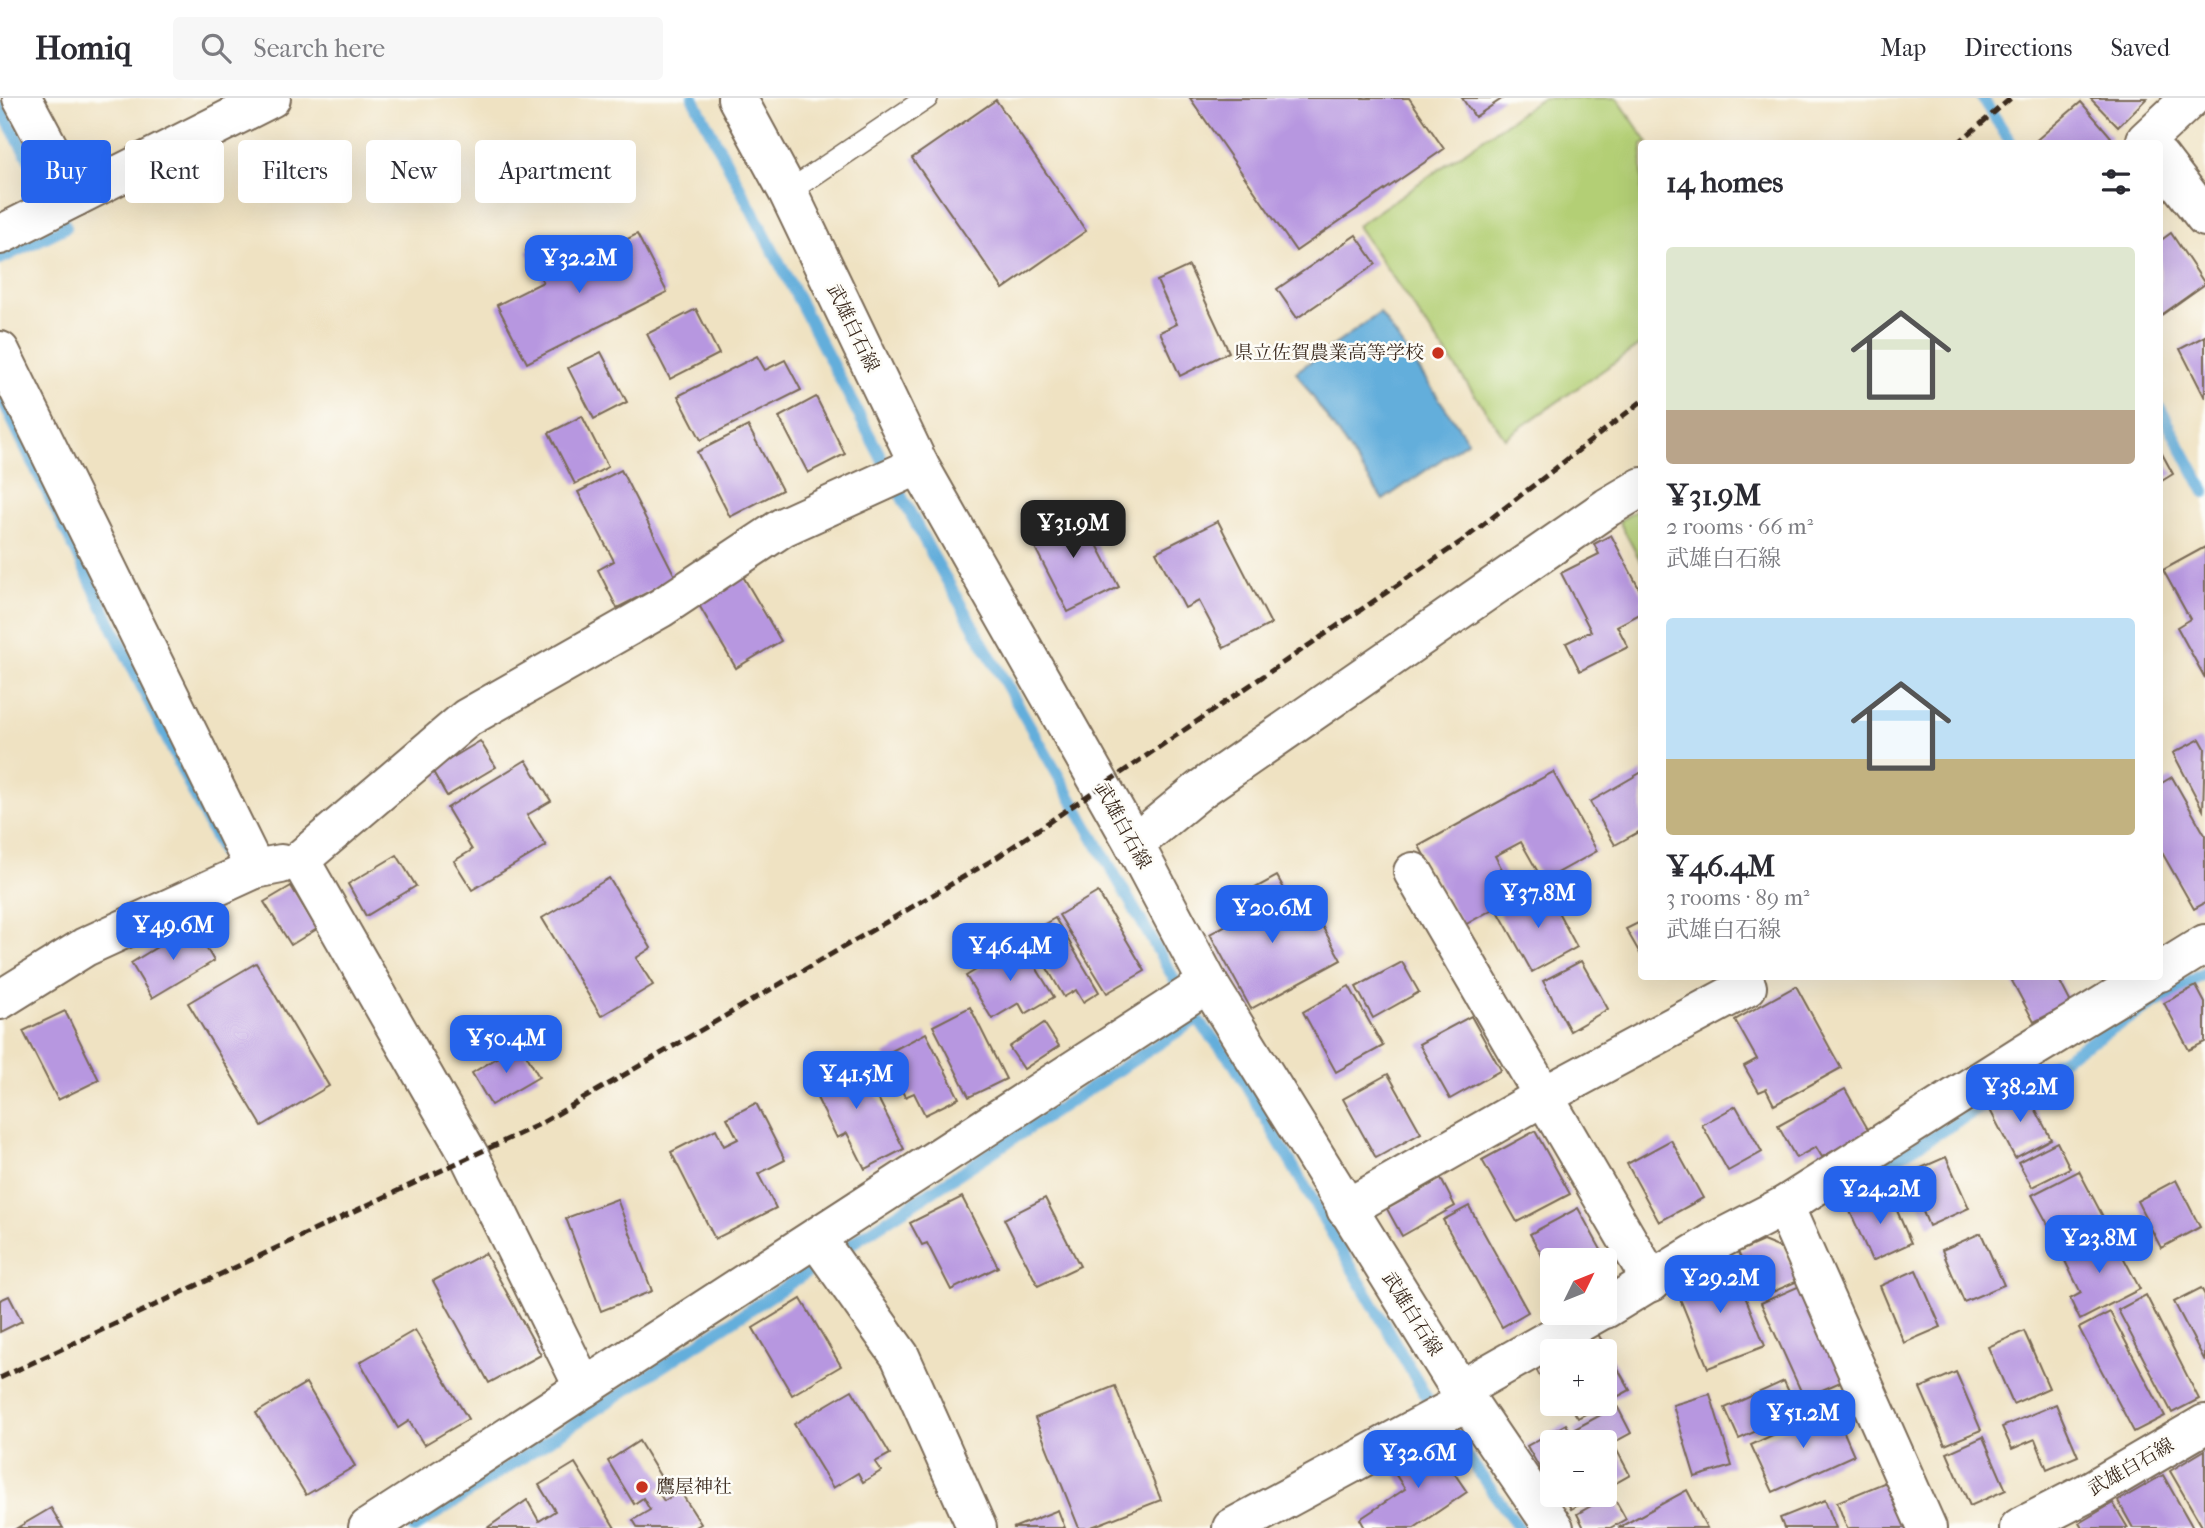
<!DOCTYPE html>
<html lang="en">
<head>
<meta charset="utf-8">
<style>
  :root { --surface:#fff; --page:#f7f7f7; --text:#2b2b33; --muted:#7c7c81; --line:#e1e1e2; --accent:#2563eb }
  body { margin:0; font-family:"IM FELL French Canon","Noto Serif JP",serif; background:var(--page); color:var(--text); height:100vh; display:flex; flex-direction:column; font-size:26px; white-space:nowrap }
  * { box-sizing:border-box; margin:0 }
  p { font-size:23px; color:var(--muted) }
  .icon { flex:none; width:38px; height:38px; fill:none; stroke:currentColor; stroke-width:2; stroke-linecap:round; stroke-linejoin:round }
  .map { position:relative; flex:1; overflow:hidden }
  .panel { position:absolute; left:1638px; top:42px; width:525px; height:840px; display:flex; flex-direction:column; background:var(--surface); border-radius:7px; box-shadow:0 7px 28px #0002 }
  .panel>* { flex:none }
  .hud { position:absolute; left:21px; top:42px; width:665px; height:63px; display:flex; gap:14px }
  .needle { width:46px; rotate:47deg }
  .tools { position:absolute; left:1540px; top:1150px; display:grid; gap:14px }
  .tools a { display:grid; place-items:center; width:77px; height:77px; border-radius:7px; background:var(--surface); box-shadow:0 7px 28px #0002; font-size:35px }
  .price { position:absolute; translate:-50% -60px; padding:0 16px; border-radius:14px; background:var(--accent); color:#fff; font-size:23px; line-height:46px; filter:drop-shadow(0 2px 4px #0008) }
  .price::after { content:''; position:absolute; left:50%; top:42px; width:21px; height:16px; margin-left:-10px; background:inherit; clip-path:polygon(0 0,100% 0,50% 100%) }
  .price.on { background:#222; color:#fff }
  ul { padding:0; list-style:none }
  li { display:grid; align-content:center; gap:14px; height:371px; padding:0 28px }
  li span { display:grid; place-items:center; height:217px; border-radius:7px; color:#555 }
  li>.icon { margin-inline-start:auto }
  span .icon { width:126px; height:126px; fill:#fffc; stroke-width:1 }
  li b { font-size:30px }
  h2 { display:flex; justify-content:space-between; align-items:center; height:84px; padding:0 28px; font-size:30px }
  .tag { padding:0 24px; border-radius:7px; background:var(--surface); box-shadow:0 7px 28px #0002; font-size:24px; line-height:63px }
  .tag.on { background:var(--accent); color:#fff }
  header { display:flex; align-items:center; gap:42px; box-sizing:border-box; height:98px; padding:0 35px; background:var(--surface); border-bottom:2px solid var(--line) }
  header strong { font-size:33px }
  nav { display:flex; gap:38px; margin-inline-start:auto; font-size:24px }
  .search { width:490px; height:63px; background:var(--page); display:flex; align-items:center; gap:18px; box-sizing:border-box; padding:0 24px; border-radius:7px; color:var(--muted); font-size:26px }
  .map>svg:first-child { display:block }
  .green { fill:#b3cf75; stroke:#777c4a; stroke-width:2 }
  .water { fill:#63aedb; stroke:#4f6c7c; stroke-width:2 }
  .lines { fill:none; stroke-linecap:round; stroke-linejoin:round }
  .stream { stroke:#63aedb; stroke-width:12 }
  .building { fill:#b797e0 }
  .service-casing { stroke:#7a6a57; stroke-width:24 }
  .minor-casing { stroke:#7a6a57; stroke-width:42 }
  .secondary-casing { stroke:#7a6a57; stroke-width:42 }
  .service { stroke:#fff; stroke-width:21 }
  .minor { stroke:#fff; stroke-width:38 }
  .secondary { stroke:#fff; stroke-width:38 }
  .rail { stroke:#3b2a1e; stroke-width:5; stroke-dasharray:10 5; stroke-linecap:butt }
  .poi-dot { fill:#c8321e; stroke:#fdfcf7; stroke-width:2.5 }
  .labels { text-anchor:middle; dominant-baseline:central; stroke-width:5; stroke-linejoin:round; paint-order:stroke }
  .street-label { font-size:19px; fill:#3b2a1e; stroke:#fdfcf7 }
  .poi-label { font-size:19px; fill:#3b2a1e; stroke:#fdfcf7; text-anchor:end }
</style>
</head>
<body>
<header>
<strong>Homiq</strong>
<div class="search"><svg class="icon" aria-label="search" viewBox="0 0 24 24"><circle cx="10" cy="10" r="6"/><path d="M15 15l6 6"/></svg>Search here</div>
<nav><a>Map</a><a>Directions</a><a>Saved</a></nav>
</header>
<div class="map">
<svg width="2205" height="1430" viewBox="0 0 2205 1430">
  <rect width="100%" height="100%" fill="#fdfcf7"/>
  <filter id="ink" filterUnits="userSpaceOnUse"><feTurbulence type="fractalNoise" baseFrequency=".0143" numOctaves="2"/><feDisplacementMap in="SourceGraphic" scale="14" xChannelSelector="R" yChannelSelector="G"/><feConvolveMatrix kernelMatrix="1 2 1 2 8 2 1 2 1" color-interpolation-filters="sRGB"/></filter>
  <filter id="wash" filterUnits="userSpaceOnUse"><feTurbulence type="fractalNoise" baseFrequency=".00686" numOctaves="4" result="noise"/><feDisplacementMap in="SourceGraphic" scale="28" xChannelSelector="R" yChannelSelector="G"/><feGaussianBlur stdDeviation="1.57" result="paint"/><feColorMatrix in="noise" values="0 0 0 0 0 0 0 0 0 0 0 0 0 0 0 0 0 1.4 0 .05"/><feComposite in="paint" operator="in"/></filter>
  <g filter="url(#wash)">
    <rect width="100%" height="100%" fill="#efe2c2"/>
    <g class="green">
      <path d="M 1542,0 L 1617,0 L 1648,45 L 1642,46 L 1641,246 L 1505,340 L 1357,128 Z"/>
      <path d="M 1641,410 L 1641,464 L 1619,423 Z"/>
    </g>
    <path class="water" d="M 1380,215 L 1468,343 L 1383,402 L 1296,274 Z"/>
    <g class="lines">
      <g class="stream">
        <path d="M 693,0 L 929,451 L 1197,921 L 1234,966 L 1435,1314 L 1519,1430"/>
        <path d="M 1982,0 L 2012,46"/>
        <path d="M 0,9 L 66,129 L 0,161"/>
        <path d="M 0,297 L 222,754"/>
        <path d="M 2160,310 L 2205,394"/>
        <path d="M 1865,1079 L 2205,875"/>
        <path d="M 414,1430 L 1197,921"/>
      </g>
    </g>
    <g id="blocks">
      <g class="building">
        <path d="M 1190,0 L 1409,0 L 1444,51 L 1296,153 Z"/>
        <path d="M 1462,0 L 1503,0 L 1475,19 Z"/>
        <path d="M 2090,0 L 2147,0 L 2118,29 Z"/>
        <path d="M 996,2 L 1086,133 L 1003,191 L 912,60 Z"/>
        <path d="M 2081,4 L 2111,39 L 2103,46 L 2032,46 Z"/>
        <path d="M 2171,135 L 2205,186 L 2160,218 L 2160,143 Z"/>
        <path d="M 637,136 L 667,194 L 527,265 L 497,207 L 543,184 L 526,153 L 554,139 L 570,170 Z"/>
        <path d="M 1356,137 L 1376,166 L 1297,220 L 1277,191 Z"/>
        <path d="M 1189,168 L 1229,254 L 1180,278 L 1160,234 L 1177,226 L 1157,183 Z"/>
        <path d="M 696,211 L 719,256 L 670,281 L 647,236 Z"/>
        <path d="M 2205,238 L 2205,300 L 2180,251 Z"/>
        <path d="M 601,254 L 627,304 L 594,321 L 568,270 Z"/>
        <path d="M 757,258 L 765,272 L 785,262 L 801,292 L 701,342 L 678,298 Z"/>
        <path d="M 816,299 L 845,356 L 808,375 L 779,319 Z"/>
        <path d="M 582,318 L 608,369 L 575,386 L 549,335 Z"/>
        <path d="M 748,328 L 782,392 L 730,419 L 697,354 Z"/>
        <path d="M 2160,352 L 2173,376 L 2160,384 Z"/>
        <path d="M 621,372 L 676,480 L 617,510 L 598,472 L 614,463 L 578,394 Z"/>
        <path d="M 1078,410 L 1119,489 L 1068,514 L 1028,436 Z"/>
        <path d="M 1218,423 L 1271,526 L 1224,550 L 1199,503 L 1185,510 L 1156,454 Z"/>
        <path d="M 1611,437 L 1642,496 L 1642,515 L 1617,528 L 1628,549 L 1580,573 L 1566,545 L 1591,533 L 1561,475 L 1599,456 L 1594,446 Z"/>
        <path d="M 2205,449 L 2205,580 L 2177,529 L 2190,521 L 2163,472 Z"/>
        <path d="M 741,475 L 781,543 L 736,570 L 696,502 Z"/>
        <path d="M 2200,641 L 2205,650 L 2203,712 L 2173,655 Z"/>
        <path d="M 480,643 L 496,669 L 447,698 L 432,672 Z"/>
        <path d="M 526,662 L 551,703 L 527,717 L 546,748 L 472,792 L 454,763 L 472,752 L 447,710 Z"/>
        <path d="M 1553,674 L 1597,753 L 1543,783 L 1521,744 L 1495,758 L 1516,798 L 1463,828 L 1419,748 Z"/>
        <path d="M 1642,674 L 1642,732 L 1615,747 L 1590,704 Z"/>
        <path d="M 2172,679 L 2205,737 L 2205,805 L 2194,811 L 2160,751 L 2160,686 Z"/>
        <path d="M 397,757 L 416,788 L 366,818 L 348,786 Z"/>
        <path d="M 1277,778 L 1304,827 L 1317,819 L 1341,862 L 1251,911 L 1210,836 L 1246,816 L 1237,800 Z"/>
        <path d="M 609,780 L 651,850 L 636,860 L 653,887 L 601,918 L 542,820 Z"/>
        <path d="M 291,788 L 317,831 L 291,847 L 264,804 Z"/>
        <path d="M 1545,790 L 1577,849 L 1532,874 L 1499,815 Z"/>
        <path d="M 1098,794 L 1145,873 L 1107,895 L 1059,817 Z"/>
        <path d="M 1055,820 L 1099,894 L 1083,904 L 1076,892 L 1064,899 L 1027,836 Z"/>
        <path d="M 1642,823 L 1642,859 L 1626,831 Z"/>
        <path d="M 193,827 L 214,863 L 152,900 L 131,865 Z"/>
        <path d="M 1021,845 L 1054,899 L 1025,916 L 1019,905 L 992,921 L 966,878 Z"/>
        <path d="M 1581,863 L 1608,911 L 1570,933 L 1543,883 Z"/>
        <path d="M 1402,864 L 1419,894 L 1373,920 L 1356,889 Z"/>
        <path d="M 256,865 L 329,988 L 262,1028 L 188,905 Z"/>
        <path d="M 2021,878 L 2057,878 L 2071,905 L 2034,924 L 2012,883 Z"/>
        <path d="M 1349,888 L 1383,948 L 1336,974 L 1303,914 Z"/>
        <path d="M 1796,888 L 1841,970 L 1774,1007 L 1766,991 L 1759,994 L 1744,968 L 1757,961 L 1735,922 Z"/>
        <path d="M 2196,888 L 2205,905 L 2205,944 L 2189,952 L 2164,905 Z"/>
        <path d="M 970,909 L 1006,981 L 969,999 L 933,928 Z"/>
        <path d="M 65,913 L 99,982 L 58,1002 L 23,933 Z"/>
        <path d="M 1471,918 L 1501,972 L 1450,1001 L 1419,946 Z"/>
        <path d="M 1044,925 L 1059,948 L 1024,971 L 1009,949 Z"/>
        <path d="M 926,935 L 959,1000 L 925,1017 L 914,995 L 905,999 L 884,957 Z"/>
        <path d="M 520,946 L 539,979 L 491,1007 L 472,975 Z"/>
        <path d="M 856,957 L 904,1051 L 865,1071 L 847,1035 L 837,1040 L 808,982 Z"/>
        <path d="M 1388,976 L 1421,1035 L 1376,1060 L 1343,1001 Z"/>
        <path d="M 1845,991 L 1869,1033 L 1822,1059 L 1816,1049 L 1796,1060 L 1778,1028 Z"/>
        <path d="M 2026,993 L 2051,1041 L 2015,1060 L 1990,1012 Z"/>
        <path d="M 756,1005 L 785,1062 L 758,1076 L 776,1110 L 715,1141 L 671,1054 L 716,1031 L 724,1048 L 738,1041 L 727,1020 Z"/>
        <path d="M 1736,1008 L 1762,1054 L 1728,1073 L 1702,1027 Z"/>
        <path d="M 1535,1033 L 1570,1096 L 1517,1124 L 1482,1062 Z"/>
        <path d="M 1671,1042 L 1703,1100 L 1659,1124 L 1627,1066 Z"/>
        <path d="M 2057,1044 L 2070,1070 L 2032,1089 L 2018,1064 Z"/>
        <path d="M 1946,1059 L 1969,1110 L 1929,1128 L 1907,1076 Z"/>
        <path d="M 2079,1073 L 2109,1130 L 2063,1154 L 2032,1097 Z"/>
        <path d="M 1441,1081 L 1455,1108 L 1402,1138 L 1387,1111 Z"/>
        <path d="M 2176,1082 L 2200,1129 L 2161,1150 L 2137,1103 Z"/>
        <path d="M 1889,1094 L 1911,1145 L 1872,1163 L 1849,1111 Z"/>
        <path d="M 962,1099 L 998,1169 L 951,1192 L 927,1145 L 922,1147 L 910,1125 Z"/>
        <path d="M 1045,1100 L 1080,1168 L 1038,1188 L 1004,1121 Z"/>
        <path d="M 617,1101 L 652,1193 L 601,1213 L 566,1120 Z"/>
        <path d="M 1469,1108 L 1528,1214 L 1502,1229 L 1443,1122 Z"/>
        <path d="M 1578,1110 L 1605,1159 L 1599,1162 L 1552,1162 L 1552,1176 L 1530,1136 Z"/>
        <path d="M 2109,1132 L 2140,1191 L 2080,1222 L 2070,1201 L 2081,1195 L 2062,1157 Z"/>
        <path d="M 1981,1135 L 2004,1187 L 1964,1204 L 1942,1152 Z"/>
        <path d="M 1763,1143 L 1783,1151 L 1798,1183 L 1759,1200 L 1738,1154 Z"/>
        <path d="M 485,1155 L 541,1257 L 489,1285 L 433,1183 Z"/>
        <path d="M 1730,1161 L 1765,1248 L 1708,1270 L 1676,1191 Z"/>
        <path d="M 1916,1172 L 1941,1229 L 1904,1245 L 1880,1188 Z"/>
        <path d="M 1802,1187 L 1845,1282 L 1804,1300 L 1761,1205 Z"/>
        <path d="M 2201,1190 L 2205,1197 L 2205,1263 L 2174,1204 Z"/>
        <path d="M 2146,1197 L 2199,1301 L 2172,1315 L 2118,1212 Z"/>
        <path d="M 9,1198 L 22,1223 L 0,1234 L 0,1202 Z"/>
        <path d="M 801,1201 L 841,1268 L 792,1297 L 753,1230 Z"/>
        <path d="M 2110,1214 L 2165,1318 L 2134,1334 L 2079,1230 Z"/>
        <path d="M 415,1232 L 468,1321 L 424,1347 L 409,1323 L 398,1330 L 360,1264 Z"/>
        <path d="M 2024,1233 L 2049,1290 L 2013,1306 L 1988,1249 Z"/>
        <path d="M 1598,1236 L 1630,1292 L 1578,1320 L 1569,1306 L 1605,1306 L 1605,1253 L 1568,1253 Z"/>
        <path d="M 1552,1261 L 1552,1301 L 1536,1271 Z"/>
        <path d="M 1956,1274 L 1981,1332 L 1945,1347 L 1920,1290 Z"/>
        <path d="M 1784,1283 L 1798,1314 L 1739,1341 L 1725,1310 Z"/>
        <path d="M 306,1285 L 355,1368 L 306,1397 L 256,1315 Z"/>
        <path d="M 1115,1288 L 1161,1402 L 1089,1430 L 1079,1430 L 1035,1320 Z"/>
        <path d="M 852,1292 L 890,1356 L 875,1364 L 881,1373 L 863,1384 L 858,1375 L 833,1390 L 794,1326 Z"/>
        <path d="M 1710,1296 L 1732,1368 L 1695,1379 L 1673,1307 Z"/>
        <path d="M 2056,1306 L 2078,1358 L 2047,1371 L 2035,1341 L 2012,1351 L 2002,1329 Z"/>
        <path d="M 1617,1308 L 1631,1335 L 1613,1345 L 1630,1377 L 1605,1391 L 1605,1344 L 1580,1344 L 1573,1332 Z"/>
        <path d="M 1833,1309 L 1854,1357 L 1773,1394 L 1751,1347 Z"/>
        <path d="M 1566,1326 L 1576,1344 L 1552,1344 L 1552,1392 L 1527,1348 Z"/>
        <path d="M 1983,1339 L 2006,1392 L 1970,1408 L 1947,1355 Z"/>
        <path d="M 1431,1341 L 1467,1394 L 1414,1430 L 1365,1430 L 1360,1421 L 1405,1391 L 1390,1368 Z"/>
        <path d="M 639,1343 L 665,1386 L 657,1392 L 664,1403 L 680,1393 L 701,1426 L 694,1430 L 638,1430 L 633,1422 L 650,1412 L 643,1400 L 634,1406 L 608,1363 Z"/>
        <path d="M 2205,1352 L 2205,1430 L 2203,1430 L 2170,1373 Z"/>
        <path d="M 575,1365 L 615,1430 L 487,1430 L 527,1402 L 539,1423 L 555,1413 L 539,1387 Z"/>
        <path d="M 2163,1377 L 2193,1430 L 2133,1430 L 2118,1403 Z"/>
        <path d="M 1891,1382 L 1910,1430 L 1847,1430 L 1837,1404 Z"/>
        <path d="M 1687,1392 L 1707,1430 L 1618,1430 Z"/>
        <path d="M 1563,1396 L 1597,1396 L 1571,1411 Z"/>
        <path d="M 1612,1396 L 1626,1421 L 1610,1430 L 1584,1430 L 1577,1416 Z"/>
        <path d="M 1825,1402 L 1836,1430 L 1784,1430 L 1780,1420 Z"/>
        <path d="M 2113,1405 L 2128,1430 L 2082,1430 L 2079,1425 Z"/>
        <path d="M 51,1410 L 63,1430 L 17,1430 Z"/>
        <path d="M 1058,1412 L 1065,1430 L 1013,1430 Z"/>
      </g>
    </g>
  </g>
  <g filter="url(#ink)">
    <use href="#blocks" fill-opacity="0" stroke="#7a6a57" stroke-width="2"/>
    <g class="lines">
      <defs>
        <path id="service" d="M 788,94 L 927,0"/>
        <g id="minor">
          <path d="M 22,0 L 75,99"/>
          <path d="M 0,137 L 271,0"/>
          <path d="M 0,253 L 255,771"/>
          <path d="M 1134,746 L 1201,691 L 1608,409 L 1642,389"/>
          <path d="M 1413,774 L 1652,1184"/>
          <path d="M 2160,874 L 2205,846"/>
          <path d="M 0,902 L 85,849 L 255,771 L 281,766"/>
          <path d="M 1784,1108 L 1927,1430"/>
          <path d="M 1346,1111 L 1542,999 L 1747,889 L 1741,878"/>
          <path d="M 816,1140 L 900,1258 L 977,1430"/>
          <path d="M 1605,1211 L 1716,1143 L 1784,1108 L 2028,953 L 2151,878"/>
          <path d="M 584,1290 L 470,1059 L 300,762 L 467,620 L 661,510 L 783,429 L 919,367"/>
          <path d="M 1460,1292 L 1598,1214"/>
          <path d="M 368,1430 L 1208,885"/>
          <path d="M 1232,1430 L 1467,1303"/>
        </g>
        <g id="secondary">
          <path d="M 737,0 L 788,94 L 919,367 L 1134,746 L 1208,885 L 1460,1292 L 1554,1430"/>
          <path d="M 2148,46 L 2146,42 L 2191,0"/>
          <path d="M 2160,60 L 2205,119"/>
          <path d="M 2019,1430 L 2087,1395 L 2205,1326"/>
        </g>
      </defs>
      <use href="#service" class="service-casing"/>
      <use href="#minor" class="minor-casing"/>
      <use href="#secondary" class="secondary-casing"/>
      <use href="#service" class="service"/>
      <use href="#minor" class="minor"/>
      <use href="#secondary" class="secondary"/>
      <g class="rail">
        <path d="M 1957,46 L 2011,0"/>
        <path d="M 0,1280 L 540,1026 L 996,760 L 1462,443 L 1642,303"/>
      </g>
    </g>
  </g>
  <g class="poi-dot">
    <circle cx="1438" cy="255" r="7"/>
    <circle cx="642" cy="1389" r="7"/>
  </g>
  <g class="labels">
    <g class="street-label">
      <text transform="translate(853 230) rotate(64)">武雄白石線</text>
      <text transform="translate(1123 728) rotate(61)">武雄白石線</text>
      <text transform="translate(1412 1216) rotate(58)">武雄白石線</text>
      <text transform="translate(2131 1369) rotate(-30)">武雄白石線</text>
    </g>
    <g class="poi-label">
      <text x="1424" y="255">県立佐賀農業高等学校</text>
      <text x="656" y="1389" text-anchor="start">鷹屋神社</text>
    </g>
  </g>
</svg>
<div class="tools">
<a><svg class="needle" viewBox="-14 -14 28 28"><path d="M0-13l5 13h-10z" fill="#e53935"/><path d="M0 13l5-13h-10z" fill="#7c7c81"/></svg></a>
<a>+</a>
<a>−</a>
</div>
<b class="price" style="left:579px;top:197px">¥32.2M</b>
<b class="price on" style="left:1073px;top:462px">¥31.9M</b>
<b class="price" style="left:1538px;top:832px">¥37.8M</b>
<b class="price" style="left:1272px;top:847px">¥20.6M</b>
<b class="price" style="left:173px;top:864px">¥49.6M</b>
<b class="price" style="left:1010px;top:885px">¥46.4M</b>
<b class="price" style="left:506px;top:977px">¥50.4M</b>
<b class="price" style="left:856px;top:1013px">¥41.5M</b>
<b class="price" style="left:2020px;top:1026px">¥38.2M</b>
<b class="price" style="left:1880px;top:1128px">¥24.2M</b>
<b class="price" style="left:2099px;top:1177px">¥23.8M</b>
<b class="price" style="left:1720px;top:1217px">¥29.2M</b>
<b class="price" style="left:1803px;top:1352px">¥51.2M</b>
<b class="price" style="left:1418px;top:1392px">¥32.6M</b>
<div class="hud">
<a class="tag on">Buy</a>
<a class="tag">Rent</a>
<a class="tag">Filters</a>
<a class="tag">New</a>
<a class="tag">Apartment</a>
</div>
<section class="panel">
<h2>14 homes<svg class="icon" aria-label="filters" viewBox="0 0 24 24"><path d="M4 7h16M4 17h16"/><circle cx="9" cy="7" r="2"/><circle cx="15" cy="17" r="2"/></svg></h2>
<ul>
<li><span style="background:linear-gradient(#dfe7d0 75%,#b9a48a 0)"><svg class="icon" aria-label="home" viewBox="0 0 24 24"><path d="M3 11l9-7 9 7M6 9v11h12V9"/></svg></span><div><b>¥31.9M</b><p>2 rooms · 66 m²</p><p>武雄白石線</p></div></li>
<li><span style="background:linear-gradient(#bfe0f5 65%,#c2b280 0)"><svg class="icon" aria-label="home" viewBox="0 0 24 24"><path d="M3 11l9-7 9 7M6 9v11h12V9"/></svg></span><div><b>¥46.4M</b><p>3 rooms · 89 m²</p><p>武雄白石線</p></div></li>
</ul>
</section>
</div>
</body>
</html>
